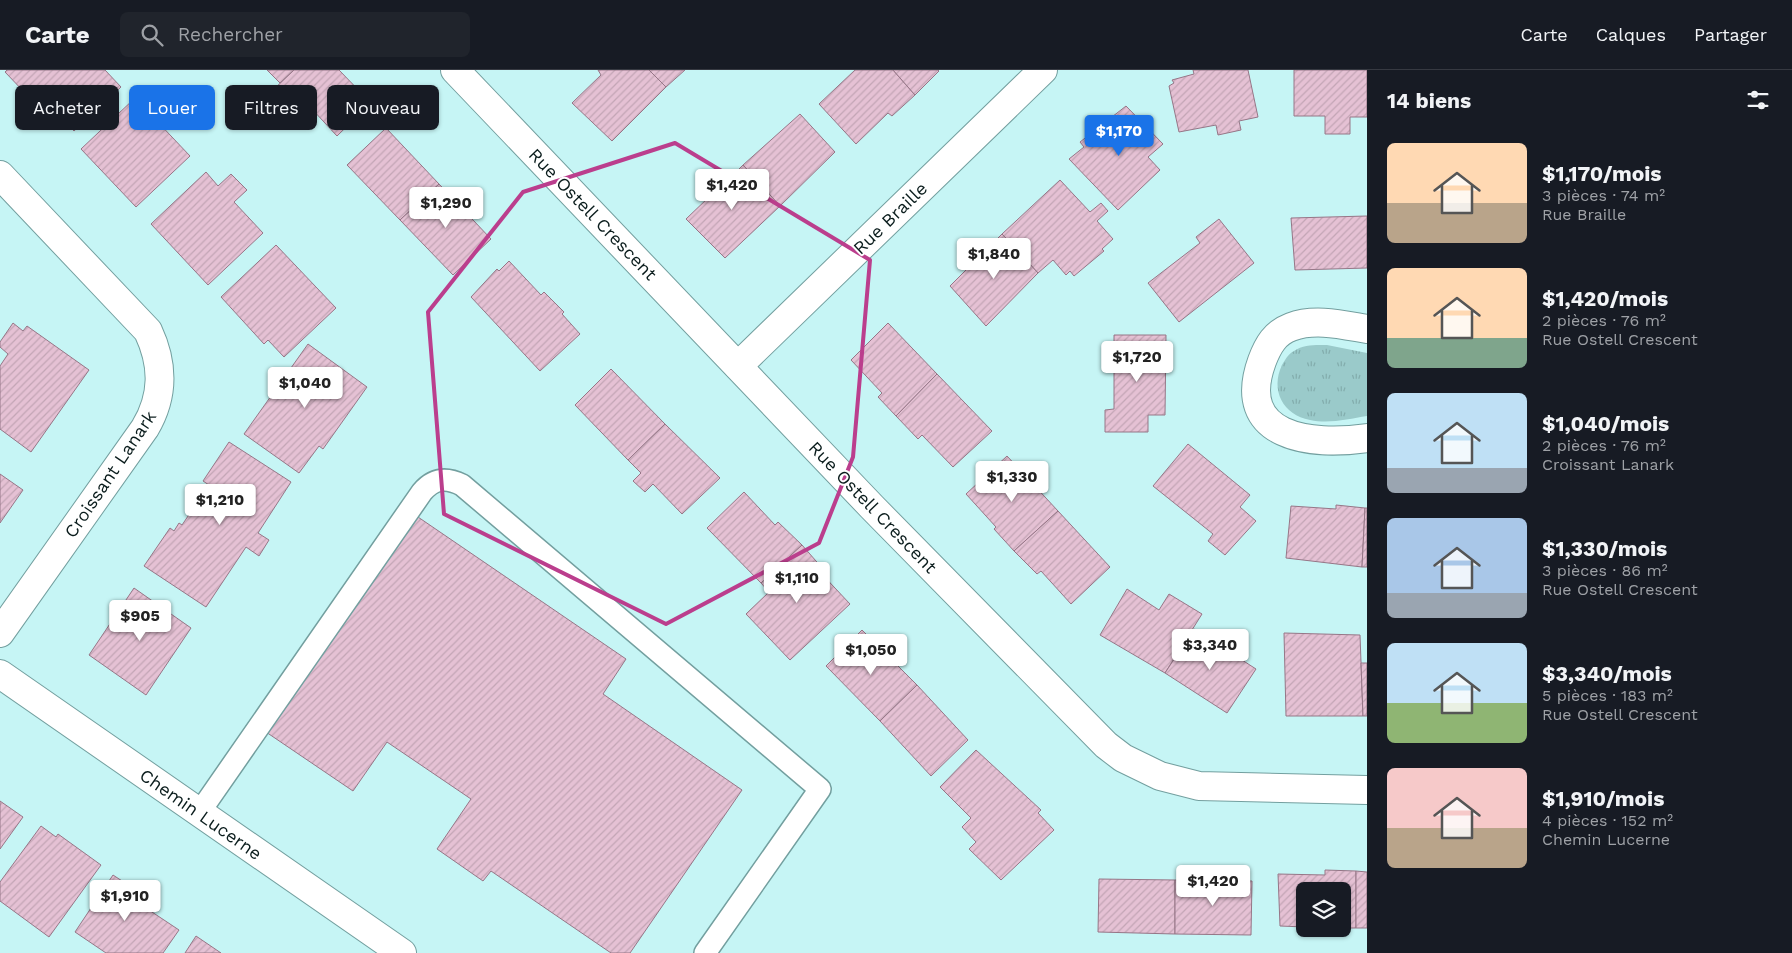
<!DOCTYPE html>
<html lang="fr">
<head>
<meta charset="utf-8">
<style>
  :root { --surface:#171b24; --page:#20242c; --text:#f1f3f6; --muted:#9ea1a6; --line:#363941; --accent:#1a73e8 }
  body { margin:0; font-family:"Work Sans",sans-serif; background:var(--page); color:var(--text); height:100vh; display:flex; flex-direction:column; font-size:19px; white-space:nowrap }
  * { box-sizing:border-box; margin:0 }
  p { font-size:16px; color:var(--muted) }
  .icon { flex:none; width:28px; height:28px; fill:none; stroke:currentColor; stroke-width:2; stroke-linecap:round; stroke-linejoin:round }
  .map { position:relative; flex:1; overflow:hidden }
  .sheet { display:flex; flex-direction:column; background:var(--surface); width:425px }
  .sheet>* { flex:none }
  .banner { position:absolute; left:15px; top:15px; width:475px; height:45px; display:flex; gap:10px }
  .tools { position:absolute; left:1296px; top:812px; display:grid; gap:10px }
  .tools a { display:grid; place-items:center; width:55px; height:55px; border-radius:8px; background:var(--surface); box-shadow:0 1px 4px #0004; font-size:25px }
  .price { position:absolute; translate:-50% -42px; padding:0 11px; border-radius:5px; background:#fff; color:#222; font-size:16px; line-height:32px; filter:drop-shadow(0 1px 2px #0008) }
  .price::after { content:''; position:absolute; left:50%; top:30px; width:15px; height:11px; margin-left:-8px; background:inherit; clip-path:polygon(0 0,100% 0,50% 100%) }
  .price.current { background:var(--accent); color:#fff }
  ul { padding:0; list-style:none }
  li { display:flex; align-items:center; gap:15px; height:125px; padding:0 20px }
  li span { display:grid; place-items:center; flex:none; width:140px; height:100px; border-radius:8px; color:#555 }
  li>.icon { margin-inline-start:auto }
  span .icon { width:60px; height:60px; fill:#fffc; stroke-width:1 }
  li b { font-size:21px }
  h2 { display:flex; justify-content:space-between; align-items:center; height:60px; padding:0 20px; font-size:21px }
  .pill { padding:0 18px; border-radius:8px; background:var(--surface); box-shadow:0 1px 4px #0004; font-size:18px; line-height:45px }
  .pill.current { background:var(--accent); color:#fff }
  header { display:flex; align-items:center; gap:30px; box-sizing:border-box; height:70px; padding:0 25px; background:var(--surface); border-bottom:1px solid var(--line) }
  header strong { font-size:24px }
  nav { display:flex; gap:28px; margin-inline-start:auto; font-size:18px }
  .search { width:350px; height:45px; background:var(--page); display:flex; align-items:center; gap:12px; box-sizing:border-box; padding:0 18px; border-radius:8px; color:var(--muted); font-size:19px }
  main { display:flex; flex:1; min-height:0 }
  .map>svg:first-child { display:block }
  .grass { fill:url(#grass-tufts) }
  .building { fill:url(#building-hatch); stroke:#967687 }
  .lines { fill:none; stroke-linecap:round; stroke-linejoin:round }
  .lane-casing { stroke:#739f9f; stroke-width:24 }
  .street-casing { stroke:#739f9f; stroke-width:30 }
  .secondary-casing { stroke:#739f9f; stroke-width:30 }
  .lane { stroke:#fff; stroke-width:21 }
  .street { stroke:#fff; stroke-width:28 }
  .secondary { stroke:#fff; stroke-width:28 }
  .marked { fill:none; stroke:#bb3e8d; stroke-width:4; stroke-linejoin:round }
  .labels { text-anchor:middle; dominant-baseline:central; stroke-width:4; stroke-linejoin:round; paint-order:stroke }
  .street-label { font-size:18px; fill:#0a1c1c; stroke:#fff }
</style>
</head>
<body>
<header>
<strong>Carte</strong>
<div class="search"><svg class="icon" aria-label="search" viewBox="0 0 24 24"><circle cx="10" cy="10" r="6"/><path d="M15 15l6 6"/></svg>Rechercher</div>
<nav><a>Carte</a><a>Calques</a><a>Partager</a></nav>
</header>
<main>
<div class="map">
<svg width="1367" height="883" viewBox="0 0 1367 883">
  <defs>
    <pattern id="grass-tufts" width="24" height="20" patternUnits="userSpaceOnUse" patternTransform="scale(1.25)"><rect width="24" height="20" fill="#9acaca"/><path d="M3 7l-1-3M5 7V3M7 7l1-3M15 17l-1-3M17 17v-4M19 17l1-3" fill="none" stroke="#83adad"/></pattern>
    <pattern id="building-hatch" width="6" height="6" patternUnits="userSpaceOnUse" patternTransform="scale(1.25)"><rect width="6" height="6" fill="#e5c1d4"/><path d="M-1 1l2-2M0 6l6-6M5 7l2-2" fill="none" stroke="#c3a5b5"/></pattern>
  </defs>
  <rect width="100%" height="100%" fill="#c6f5f5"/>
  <path class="grass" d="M 1327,275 L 1367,283 L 1367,346 C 1349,349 1329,354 1310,350 C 1283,345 1270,320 1282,295 C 1285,290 1288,284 1294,281 C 1304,274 1316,275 1327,275 Z"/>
  <g class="building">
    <path d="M 7,0 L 105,0 L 121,17 L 74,61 L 53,39 L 46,45 L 5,2 Z"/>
    <path d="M 267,0 L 294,0 L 280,13 Z"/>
    <path d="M 294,0 L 339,0 L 371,33 L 337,66 L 311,38 L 298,49 L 271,22 Z"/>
    <path d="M 649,0 L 666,17 L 612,71 L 572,33 L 601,5 L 598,0 Z"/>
    <path d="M 649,0 L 685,0 L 666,17 Z"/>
    <path d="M 855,0 L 893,0 L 915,25 L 892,46 L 888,43 L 856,74 L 819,34 Z"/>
    <path d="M 893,0 L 938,0 L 939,1 L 915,25 Z"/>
    <path d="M 1193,0 L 1248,0 L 1258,47 L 1239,51 L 1241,60 L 1218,65 L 1216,55 L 1179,62 L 1169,16 L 1174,13 L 1172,10 L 1194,4 Z"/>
    <path d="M 1294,0 L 1367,0 L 1367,47 L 1350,47 L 1350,64 L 1325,64 L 1325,46 L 1294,46 Z"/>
    <path d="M 135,28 L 190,86 L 136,137 L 81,79 Z"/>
    <path d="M 1126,36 L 1163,74 L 1148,87 L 1160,100 L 1118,140 L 1069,89 L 1084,77 L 1080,72 Z"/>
    <path d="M 800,44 L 835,82 L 780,136 L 743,95 Z"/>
    <path d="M 386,58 L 439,114 L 400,150 L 347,95 Z"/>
    <path d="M 743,95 L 780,136 L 725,188 L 686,149 L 710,126 L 703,118 L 719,104 L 726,112 Z"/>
    <path d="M 206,102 L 218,116 L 231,104 L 247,120 L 234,132 L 263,163 L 208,215 L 151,154 Z"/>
    <path d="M 1060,110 L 1090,142 L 1101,133 L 1108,141 L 1097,151 L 1113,169 L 1102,179 L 1104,181 L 1074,206 L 1070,201 L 1066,205 L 1053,190 L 1038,203 L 1002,164 Z"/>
    <path d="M 439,114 L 491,169 L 453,205 L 400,150 Z"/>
    <path d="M 1367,146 L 1367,198 L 1295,200 L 1291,148 Z"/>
    <path d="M 1219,149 L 1254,193 L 1179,252 L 1148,213 L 1200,173 L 1196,167 Z"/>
    <path d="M 1002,164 L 1038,203 L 986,256 L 950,216 Z"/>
    <path d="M 276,175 L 336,238 L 284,287 L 268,270 L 264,274 L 221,227 Z"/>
    <path d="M 509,191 L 541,225 L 544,222 L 564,242 L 562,244 L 580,264 L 540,301 L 471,227 L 497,199 L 499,201 Z"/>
    <path d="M 13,253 L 23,261 L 27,256 L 89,300 L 31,382 L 0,359 L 0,296 L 8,284 L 0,277 L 0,272 Z"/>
    <path d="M 888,253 L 937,304 L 896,346 L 878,327 L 882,323 L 851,290 Z"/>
    <path d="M 1114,265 L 1166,265 L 1165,345 L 1148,345 L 1148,362 L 1105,362 L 1105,340 L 1114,339 Z"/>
    <path d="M 308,274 L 367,317 L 323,379 L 319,376 L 299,403 L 244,364 Z"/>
    <path d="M 611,299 L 665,354 L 628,390 L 575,335 Z"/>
    <path d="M 937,304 L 992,361 L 953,397 L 922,365 L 918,369 L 896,346 Z"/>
    <path d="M 665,354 L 720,408 L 682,444 L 653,414 L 645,422 L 633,411 L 641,403 L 628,390 Z"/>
    <path d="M 229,372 L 291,412 L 258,463 L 269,470 L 259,486 L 246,477 L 206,537 L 144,496 L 170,458 L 174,461 L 179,453 L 182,455 L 209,415 L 203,411 Z"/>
    <path d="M 1188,374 L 1250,425 L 1240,437 L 1256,451 L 1225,485 L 1208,471 L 1213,464 L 1153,416 Z"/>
    <path d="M 1007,386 L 1058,441 L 1014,481 L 994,459 L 996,457 L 966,424 Z"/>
    <path d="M 0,404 L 23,420 L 0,453 Z"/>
    <path d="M 744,422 L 775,455 L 778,452 L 802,475 L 761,513 L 707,458 Z"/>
    <path d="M 1336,435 L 1365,438 L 1362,497 L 1286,488 L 1291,436 L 1336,439 Z"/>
    <path d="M 1365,438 L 1367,438 L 1367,497 L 1362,497 Z"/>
    <path d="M 1058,441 L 1110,497 L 1071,534 L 1041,501 L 1037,504 L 1014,481 Z"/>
    <path d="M 418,447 L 626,589 L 603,624 L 742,720 L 630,883 L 611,883 L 491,801 L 483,811 L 437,779 L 471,729 L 387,672 L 353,721 L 266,662 Z"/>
    <path d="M 802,475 L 823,499 L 819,501 L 850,534 L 790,590 L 746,544 L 769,522 L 761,513 Z"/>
    <path d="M 134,518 L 191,558 L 146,625 L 89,585 Z"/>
    <path d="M 1127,519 L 1159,540 L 1169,524 L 1202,544 L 1165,603 L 1100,565 Z"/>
    <path d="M 1194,559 L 1256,599 L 1227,643 L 1165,603 Z"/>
    <path d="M 862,560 L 917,615 L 880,651 L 826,596 Z"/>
    <path d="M 1284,563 L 1360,565 L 1363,646 L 1286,646 Z"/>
    <path d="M 1361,593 L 1367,593 L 1367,646 L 1363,646 Z"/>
    <path d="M 917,615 L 968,670 L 931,706 L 880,651 Z"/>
    <path d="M 976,680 L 1041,740 L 1038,743 L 1054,760 L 1001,810 L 969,779 L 976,772 L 962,757 L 971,748 L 940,717 Z"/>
    <path d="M 0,731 L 23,747 L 0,779 Z"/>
    <path d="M 41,756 L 56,767 L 58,764 L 101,795 L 49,867 L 0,831 L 0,812 Z"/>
    <path d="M 1325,800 L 1356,801 L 1356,858 L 1342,858 L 1342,821 L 1305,821 L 1305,857 L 1280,856 L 1278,804 L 1325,805 Z"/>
    <path d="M 1356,801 L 1367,802 L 1367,858 L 1356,858 Z"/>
    <path d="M 113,805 L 154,832 L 149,840 L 179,860 L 163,883 L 106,883 L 75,862 Z"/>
    <path d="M 1099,809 L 1175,810 L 1175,864 L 1098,862 Z"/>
    <path d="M 1175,810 L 1252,811 L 1251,865 L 1175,864 Z"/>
    <path d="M 196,866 L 221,883 L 185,883 Z"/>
  </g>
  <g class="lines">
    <defs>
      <path id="lane" d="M 199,743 L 422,422 C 434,408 446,407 462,415 L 820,719 L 705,883"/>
      <g id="street">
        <path d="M 455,0 L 872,437 L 1106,675 L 1123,688 L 1160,706 L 1199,716 L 1367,720"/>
        <path d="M 0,105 L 148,261 C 164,295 164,326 145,358 L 0,563"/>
        <path d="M 1367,259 C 1343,255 1315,248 1291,257 C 1275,263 1268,275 1262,291 C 1234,368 1311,376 1367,368"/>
        <path d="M 738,296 L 1043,0"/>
      </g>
      <path id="secondary" d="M 0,604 L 402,883"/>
    </defs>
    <use href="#lane" class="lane-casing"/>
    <use href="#street" class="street-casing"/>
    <use href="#secondary" class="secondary-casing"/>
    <use href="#lane" class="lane"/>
    <use href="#street" class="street"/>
    <use href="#secondary" class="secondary"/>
  </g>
  <path class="marked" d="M 675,73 L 870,190 L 853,387 L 819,473 L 666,554 L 444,444 L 428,242 L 523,122 Z"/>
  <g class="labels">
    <g class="street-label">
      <text transform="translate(593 144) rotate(46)">Rue Ostell Crescent</text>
      <text transform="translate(890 148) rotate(-44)">Rue Braille</text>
      <text transform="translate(110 404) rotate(-56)">Croissant Lanark</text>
      <text transform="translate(873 437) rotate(46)">Rue Ostell Crescent</text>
      <text transform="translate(201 744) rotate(35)">Chemin Lucerne</text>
    </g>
  </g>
</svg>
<div class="tools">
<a><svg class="icon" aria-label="layers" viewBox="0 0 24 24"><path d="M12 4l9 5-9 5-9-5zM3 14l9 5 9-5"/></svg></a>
</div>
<b class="price current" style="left:1119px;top:87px">$1,170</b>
<b class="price" style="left:732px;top:141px">$1,420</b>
<b class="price" style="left:446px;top:159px">$1,290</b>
<b class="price" style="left:994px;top:210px">$1,840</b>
<b class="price" style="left:1137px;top:313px">$1,720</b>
<b class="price" style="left:305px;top:339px">$1,040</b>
<b class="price" style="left:1012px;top:433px">$1,330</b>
<b class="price" style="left:220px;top:456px">$1,210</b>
<b class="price" style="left:797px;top:534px">$1,110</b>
<b class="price" style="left:140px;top:572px">$905</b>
<b class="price" style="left:1210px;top:601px">$3,340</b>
<b class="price" style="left:871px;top:606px">$1,050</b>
<b class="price" style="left:1213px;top:837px">$1,420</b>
<b class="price" style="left:125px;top:852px">$1,910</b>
<div class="banner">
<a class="pill">Acheter</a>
<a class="pill current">Louer</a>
<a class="pill">Filtres</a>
<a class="pill">Nouveau</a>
</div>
</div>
<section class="sheet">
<h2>14 biens<svg class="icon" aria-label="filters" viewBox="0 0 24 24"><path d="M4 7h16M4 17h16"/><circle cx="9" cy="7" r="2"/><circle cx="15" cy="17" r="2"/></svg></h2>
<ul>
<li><span style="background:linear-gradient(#ffd9b3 60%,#b9a48a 0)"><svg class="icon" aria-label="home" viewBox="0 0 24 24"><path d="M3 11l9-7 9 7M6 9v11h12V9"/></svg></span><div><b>$1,170/mois</b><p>3 pièces · 74 m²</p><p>Rue Braille</p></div></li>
<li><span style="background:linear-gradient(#ffd9b3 70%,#7fa58c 0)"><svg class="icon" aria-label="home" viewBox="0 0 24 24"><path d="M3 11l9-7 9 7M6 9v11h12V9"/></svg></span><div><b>$1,420/mois</b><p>2 pièces · 76 m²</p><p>Rue Ostell Crescent</p></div></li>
<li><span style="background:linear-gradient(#bfe0f5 75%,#9aa5b1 0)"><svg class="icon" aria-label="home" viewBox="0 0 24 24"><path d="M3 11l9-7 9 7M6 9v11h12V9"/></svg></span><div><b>$1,040/mois</b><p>2 pièces · 76 m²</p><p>Croissant Lanark</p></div></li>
<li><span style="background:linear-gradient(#a9c7e8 75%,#9aa5b1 0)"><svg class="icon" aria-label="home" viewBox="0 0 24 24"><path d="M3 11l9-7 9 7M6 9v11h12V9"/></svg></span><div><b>$1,330/mois</b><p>3 pièces · 86 m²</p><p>Rue Ostell Crescent</p></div></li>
<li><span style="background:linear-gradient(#bfe0f5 60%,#8fb573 0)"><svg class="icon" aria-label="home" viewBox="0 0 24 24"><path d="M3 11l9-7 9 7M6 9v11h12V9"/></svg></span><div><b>$3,340/mois</b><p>5 pièces · 183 m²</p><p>Rue Ostell Crescent</p></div></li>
<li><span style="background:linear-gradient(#f6c9c9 60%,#b9a48a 0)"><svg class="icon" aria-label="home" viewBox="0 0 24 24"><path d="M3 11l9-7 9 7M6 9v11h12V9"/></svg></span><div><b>$1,910/mois</b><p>4 pièces · 152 m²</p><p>Chemin Lucerne</p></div></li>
</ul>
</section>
</main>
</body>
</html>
